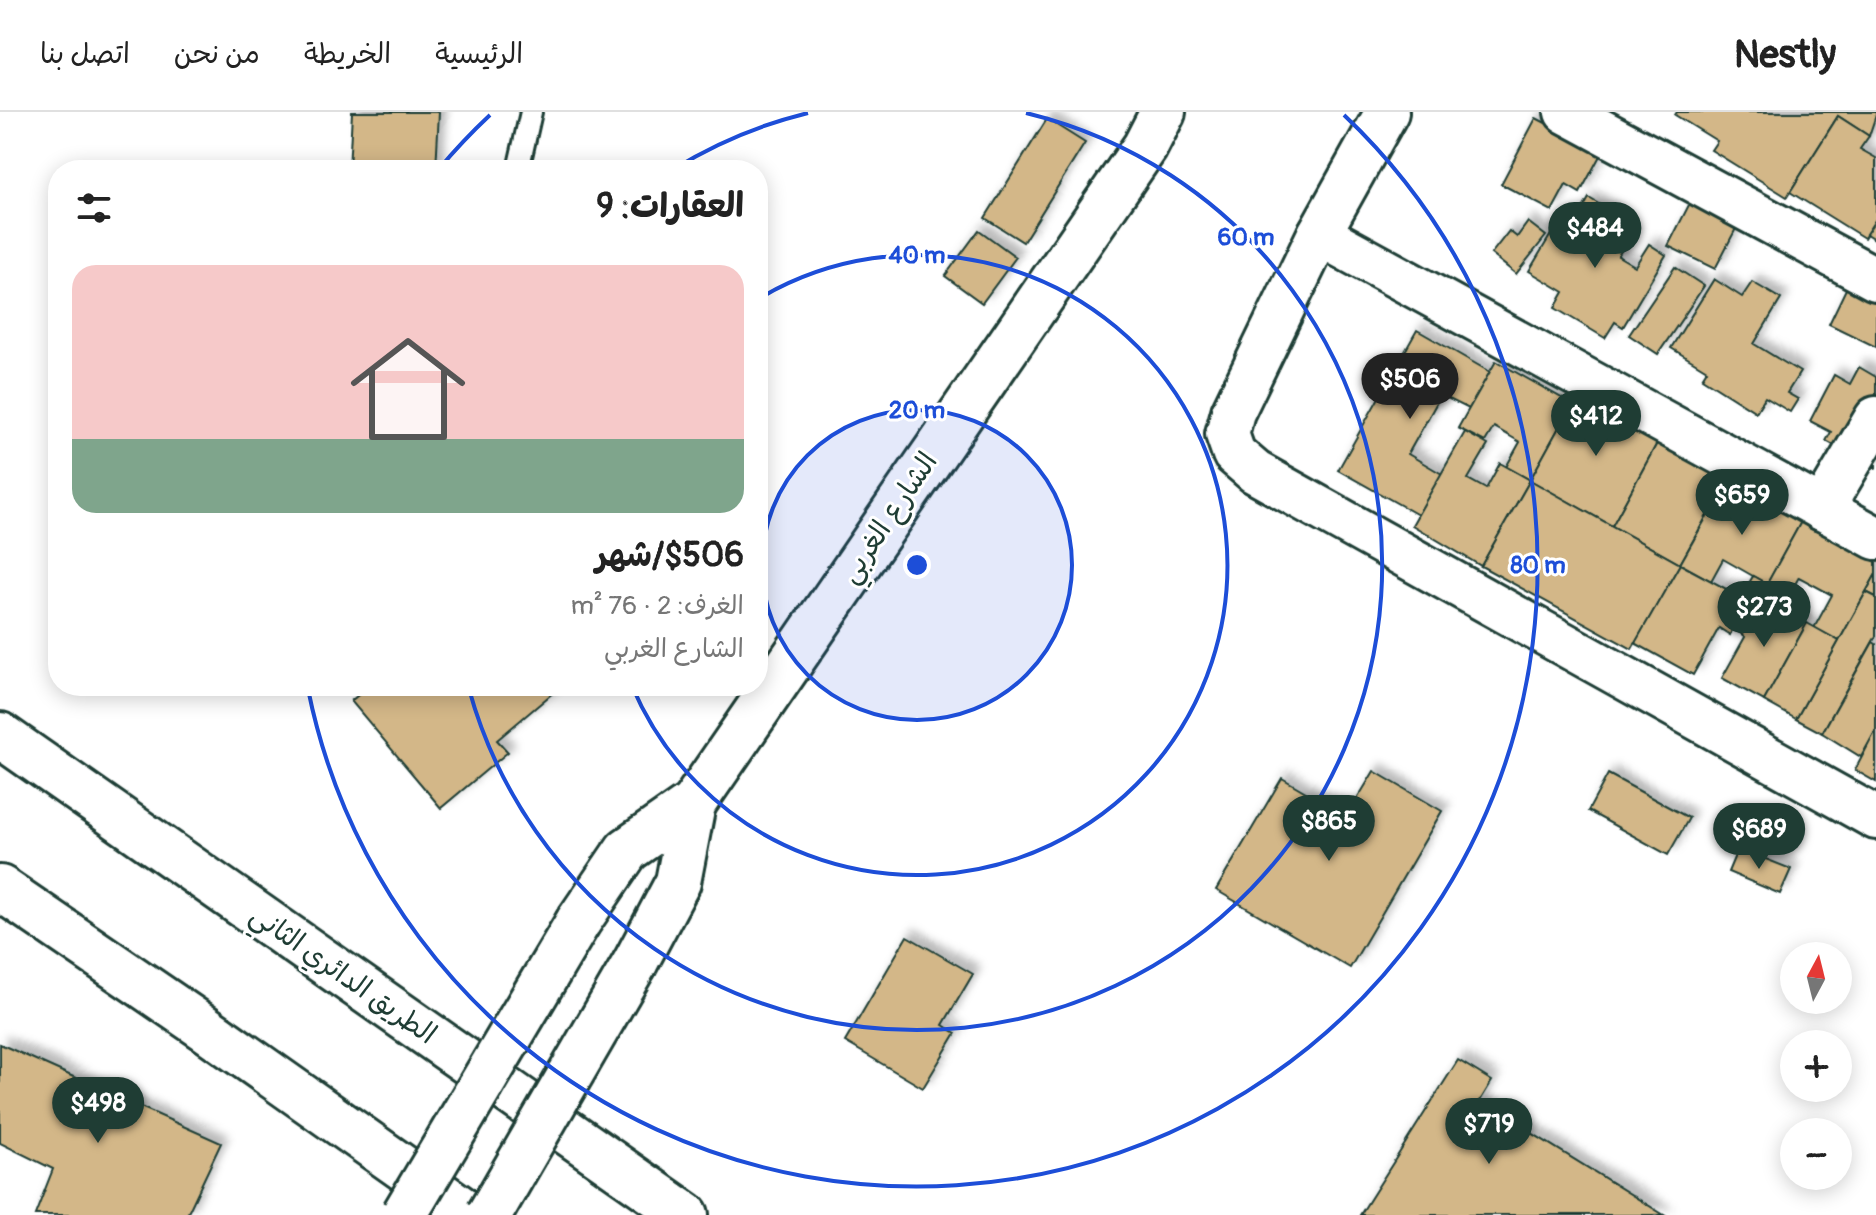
<!DOCTYPE html>
<html lang="ar">
<head>
<meta charset="utf-8">
<style>
  :root { --surface:#fff; --page:#f6f6f6; --text:#222; --muted:#767676; --line:#e0e0e0; --accent:#1f3d34 }
  body { margin:0; font-family:Pangolin,"Playpen Sans Arabic",sans-serif; background:var(--page); color:var(--text); direction:rtl; height:100vh; display:flex; flex-direction:column; font-size:30px; white-space:nowrap }
  * { box-sizing:border-box; margin:0 }
  p { font-size:26px; color:var(--muted) }
  .icon { flex:none; width:44px; height:44px; fill:none; stroke:currentColor; stroke-width:2; stroke-linecap:round; stroke-linejoin:round }
  .map { position:relative; flex:1; overflow:hidden; direction:ltr }
  .drawer { position:absolute; left:48px; top:48px; width:720px; height:536px; display:flex; flex-direction:column; background:var(--surface); border-radius:32px; box-shadow:0 4px 20px #0003; direction:rtl }
  .drawer>* { flex:none }
  .needle { width:52px; rotate:7deg }
  .controls { position:absolute; left:1780px; top:830px; display:grid; gap:16px }
  .controls a { display:grid; place-items:center; width:72px; height:72px; border-radius:50%; background:var(--surface); box-shadow:0 4px 20px #0003; font-size:40px }
  .price { position:absolute; translate:-50% -68px; padding:0 18px; border-radius:28px; background:var(--accent); color:#fff; font-size:26px; line-height:52px; filter:drop-shadow(0 2px 4px #0008) }
  .price::after { content:''; position:absolute; left:50%; top:48px; width:24px; height:18px; margin-left:-12px; background:inherit; clip-path:polygon(0 0,100% 0,50% 100%) }
  .price.current { background:#222; color:#fff }
  ul { padding:0; list-style:none }
  li { display:grid; align-content:center; gap:16px; height:424px; padding:0 24px }
  li+li { border-top:2px solid var(--line) }
  li span { display:grid; place-items:center; height:248px; border-radius:24px; color:#555 }
  li>.icon { margin-inline-start:auto }
  span .icon { width:144px; height:144px; fill:#fffc; stroke-width:1 }
  li b { font-size:34px }
  h2 { display:flex; justify-content:space-between; align-items:center; height:96px; padding:0 24px; font-size:34px }
  header { display:flex; align-items:center; gap:48px; box-sizing:border-box; height:112px; padding:0 40px; background:var(--surface); border-bottom:2px solid var(--line) }
  header strong { font-size:38px }
  nav { display:flex; gap:44px; margin-inline-start:auto; font-size:28px }
  .map>svg:first-child { display:block }
  .building { fill:#d3b788; stroke:#1f3d34; stroke-width:2; filter:url(#shadow) }
  .lines { fill:none; stroke-linecap:round; stroke-linejoin:round }
  .lane-casing { stroke:#1f3d34; stroke-width:26 }
  .street-casing { stroke:#1f3d34; stroke-width:48 }
  .secondary-casing { stroke:#1f3d34; stroke-width:50 }
  .highway-casing { stroke:#1f3d34; stroke-width:50 }
  .lane { stroke:#fff; stroke-width:20 }
  .street { stroke:#fff; stroke-width:42 }
  .secondary { stroke:#fff; stroke-width:44 }
  .highway { stroke:#fff; stroke-width:44 }
  .secondary-bridge-casing { stroke:#1f3d34; stroke-width:50; stroke-linecap:butt }
  .secondary-bridge { stroke:#fff; stroke-width:44 }
  .ring { fill:none; stroke:#1d4ed8; stroke-width:4 }
  .labels { text-anchor:middle; dominant-baseline:central; stroke-width:6; stroke-linejoin:round; paint-order:stroke }
  .street-label { font-size:28px; fill:#1f3d34; stroke:#fff }
  .centre { fill:#1d4ed8; stroke:#fff; stroke-width:4 }
  .ring-label { font-size:24px; text-anchor:middle; font-weight:bold; fill:#1d4ed8; stroke:#fff; stroke-width:6; stroke-linejoin:round; paint-order:stroke }
</style>
</head>
<body>
<header>
<strong>Nestly</strong>
<nav><a>الرئيسية</a><a>الخريطة</a><a>من نحن</a><a>اتصل بنا</a></nav>
</header>
<div class="map">
<svg width="1876" height="1103" viewBox="0 0 1876 1103">
  <defs>
    <filter id="shadow"><feDropShadow dx="7" dy="-7" stdDeviation="4" flood-color="#0004"/></filter>
  </defs>
  <rect width="100%" height="100%" fill="#fff"/>
  <filter id="ink" filterUnits="userSpaceOnUse"><feTurbulence type="fractalNoise" baseFrequency=".0125" numOctaves="2"/><feDisplacementMap in="SourceGraphic" scale="16" xChannelSelector="R" yChannelSelector="G"/><feConvolveMatrix kernelMatrix="1 2 1 2 8 2 1 2 1" color-interpolation-filters="sRGB"/></filter>
  <g filter="url(#ink)">
    <g class="building">
      <path d="M 352,0 L 439,0 L 436,58 L 349,58 Z"/>
      <path d="M 1677,0 L 1876,0 L 1876,3 L 1869,24 L 1838,4 L 1787,85 L 1711,38 L 1717,29 L 1675,3 Z"/>
      <path d="M 1838,4 L 1869,24 L 1860,37 L 1876,46 L 1876,107 L 1864,126 L 1790,80 Z"/>
      <path d="M 1536,6 L 1602,40 L 1580,81 L 1566,73 L 1552,99 L 1501,72 Z"/>
      <path d="M 1047,7 L 1085,31 L 1023,130 L 985,106 Z"/>
      <path d="M 1695,81 L 1742,105 L 1715,157 L 1668,134 Z"/>
      <path d="M 1589,86 L 1615,102 L 1611,108 L 1632,121 L 1618,144 L 1635,154 L 1649,132 L 1666,143 L 1623,215 L 1615,210 L 1605,226 L 1555,196 L 1564,180 L 1529,159 L 1559,109 L 1572,116 Z"/>
      <path d="M 1876,107 L 1876,128 L 1866,122 Z"/>
      <path d="M 1528,110 L 1546,124 L 1516,162 L 1491,142 L 1509,119 L 1517,125 Z"/>
      <path d="M 979,118 L 1016,145 L 982,191 L 945,164 Z"/>
      <path d="M 1675,155 L 1704,174 L 1658,242 L 1629,223 Z"/>
      <path d="M 1855,158 L 1876,169 L 1876,235 L 1829,212 Z"/>
      <path d="M 1714,167 L 1742,185 L 1752,170 L 1781,187 L 1754,232 L 1800,260 L 1787,281 L 1798,287 L 1790,300 L 1765,285 L 1756,300 L 1702,266 L 1707,258 L 1671,236 Z"/>
      <path d="M 1417,218 L 1490,260 L 1469,297 L 1441,283 L 1408,342 L 1442,362 L 1418,403 L 1338,358 Z"/>
      <path d="M 1496,249 L 1572,292 L 1530,368 L 1506,355 L 1520,330 L 1494,315 L 1485,330 L 1458,316 Z"/>
      <path d="M 1859,255 L 1876,265 L 1876,356 L 1826,329 L 1831,320 L 1810,309 L 1834,263 L 1850,272 Z"/>
      <path d="M 1579,279 L 1661,324 L 1612,414 L 1530,368 Z"/>
      <path d="M 1465,320 L 1488,333 L 1468,367 L 1486,377 L 1500,351 L 1530,368 L 1481,454 L 1412,413 Z"/>
      <path d="M 1661,324 L 1730,362 L 1680,452 L 1612,414 Z"/>
      <path d="M 1530,368 L 1680,452 L 1632,537 L 1481,454 Z"/>
      <path d="M 1722,378 L 1752,394 L 1761,379 L 1802,408 L 1767,472 L 1723,447 L 1711,469 L 1680,452 Z"/>
      <path d="M 1802,408 L 1876,450 L 1876,462 L 1839,529 L 1814,516 L 1832,483 L 1799,465 L 1781,497 L 1759,486 Z"/>
      <path d="M 1680,452 L 1741,485 L 1753,464 L 1767,472 L 1740,521 L 1732,518 L 1730,523 L 1719,516 L 1693,563 L 1635,531 Z"/>
      <path d="M 1876,462 L 1876,485 L 1866,480 Z"/>
      <path d="M 1866,480 L 1876,485 L 1876,524 L 1822,621 L 1796,607 Z"/>
      <path d="M 1759,486 L 1807,511 L 1764,589 L 1722,566 L 1745,525 L 1740,521 Z"/>
      <path d="M 1807,511 L 1839,529 L 1796,607 L 1764,589 Z"/>
      <path d="M 1873,530 L 1876,532 L 1876,618 L 1861,645 L 1822,621 Z"/>
      <path d="M 369,574 L 561,574 L 497,628 L 508,640 L 441,696 L 351,589 Z"/>
      <path d="M 1876,618 L 1876,670 L 1855,658 Z"/>
      <path d="M 1374,659 L 1442,699 L 1350,856 L 1216,778 L 1282,666 L 1347,704 Z"/>
      <path d="M 1608,662 L 1689,706 L 1668,743 L 1588,699 Z"/>
      <path d="M 1738,736 L 1791,757 L 1780,782 L 1728,760 Z"/>
      <path d="M 907,824 L 973,862 L 943,913 L 956,921 L 923,976 L 845,930 Z"/>
      <path d="M 0,932 L 221,1031 L 187,1103 L 35,1103 L 53,1057 L 0,1031 Z"/>
      <path d="M 1458,948 L 1492,969 L 1480,989 L 1664,1103 L 1360,1103 Z"/>
    </g>
    <g class="lines">
      <defs>
        <path id="lane" d="M 518,58 L 531,0"/>
        <g id="street">
          <path d="M 1387,0 L 1319,122 L 1233,300 L 1227,322 L 1234,342 L 1255,360 L 1876,706"/>
          <path d="M 1566,0 L 1876,167"/>
          <path d="M 1319,122 L 1876,426"/>
          <path d="M 1822,397 L 1876,306"/>
        </g>
        <g id="secondary">
          <path d="M 578,810 L 627,738 L 693,692 L 1145,35 L 1163,0"/>
          <path d="M 635,851 L 678,770 L 693,692"/>
        </g>
        <g id="highway">
          <path d="M 0,623 L 686,1103"/>
          <path d="M 0,776 L 205,916 L 470,1103"/>
        </g>
      </defs>
      <use href="#lane" class="lane-casing"/>
      <use href="#street" class="street-casing"/>
      <use href="#secondary" class="secondary-casing"/>
      <use href="#highway" class="highway-casing"/>
      <use href="#lane" class="lane"/>
      <use href="#street" class="street"/>
      <use href="#secondary" class="secondary"/>
      <use href="#highway" class="highway"/>
      <defs>
        <g id="secondary-bridge">
          <path d="M 404,1103 L 578,810"/>
          <path d="M 489,1103 L 635,851"/>
        </g>
      </defs>
      <use href="#secondary-bridge" class="secondary-bridge-casing"/>
      <use href="#secondary-bridge" class="secondary-bridge"/>
    </g>
  </g>
  <circle cx="917" cy="453" r="155" fill="#1d4ed8" fill-opacity=".12"/>
  <g class="ring">
    <circle cx="917" cy="453" r="155"/>
    <path d="M760 186A310 310 0 1 1 632 574"/>
    <path d="M674 57A465 465 0 0 1 808 1M1026 1A465 465 0 1 1 469 577"/>
    <path d="M438 58A621 621 0 0 1 490 3M1344 3A621 621 0 1 1 308 577"/>
  </g>
  <g class="labels">
    <g class="street-label">
      <text transform="translate(889 406) rotate(-56)">الشارع الغربي</text>
      <text transform="translate(343 863) rotate(35)">الطريق الدائري الثاني</text>
    </g>
  </g>
  <circle cx="917" cy="453" r="12" class="centre"/>
  <g class="ring-label">
    <text x="1246" y="133">60 m</text>
    <text x="917" y="151">40 m</text>
    <text x="917" y="306">20 m</text>
    <text x="1538" y="461">80 m</text>
  </g>
</svg>
<div class="controls">
<a><svg class="needle" viewBox="-14 -14 28 28"><path d="M0-13l5 13h-10z" fill="#e53935"/><path d="M0 13l5-13h-10z" fill="#767676"/></svg></a>
<a>+</a>
<a>−</a>
</div>
<b class="price" style="left:1595px;top:158px">$484</b>
<b class="price current" style="left:1410px;top:309px">$506</b>
<b class="price" style="left:1596px;top:346px">$412</b>
<b class="price" style="left:1742px;top:425px">$659</b>
<b class="price" style="left:1764px;top:537px">$273</b>
<b class="price" style="left:1329px;top:751px">$865</b>
<b class="price" style="left:1759px;top:759px">$689</b>
<b class="price" style="left:98px;top:1033px">$498</b>
<b class="price" style="left:1489px;top:1054px">$719</b>
<section class="drawer">
<h2>العقارات: 9<svg class="icon" aria-label="filters" viewBox="0 0 24 24"><path d="M4 7h16M4 17h16"/><circle cx="9" cy="7" r="2"/><circle cx="15" cy="17" r="2"/></svg></h2>
<ul>
<li><span style="background:linear-gradient(#f6c9c9 70%,#7fa58c 0)"><svg class="icon" aria-label="home" viewBox="0 0 24 24"><path d="M3 11l9-7 9 7M6 9v11h12V9"/></svg></span><div><b>$506/شهر</b><p>الغرف: 2 · 76 m²</p><p>الشارع الغربي</p></div></li>
</ul>
</section>
</div>
</body>
</html>
